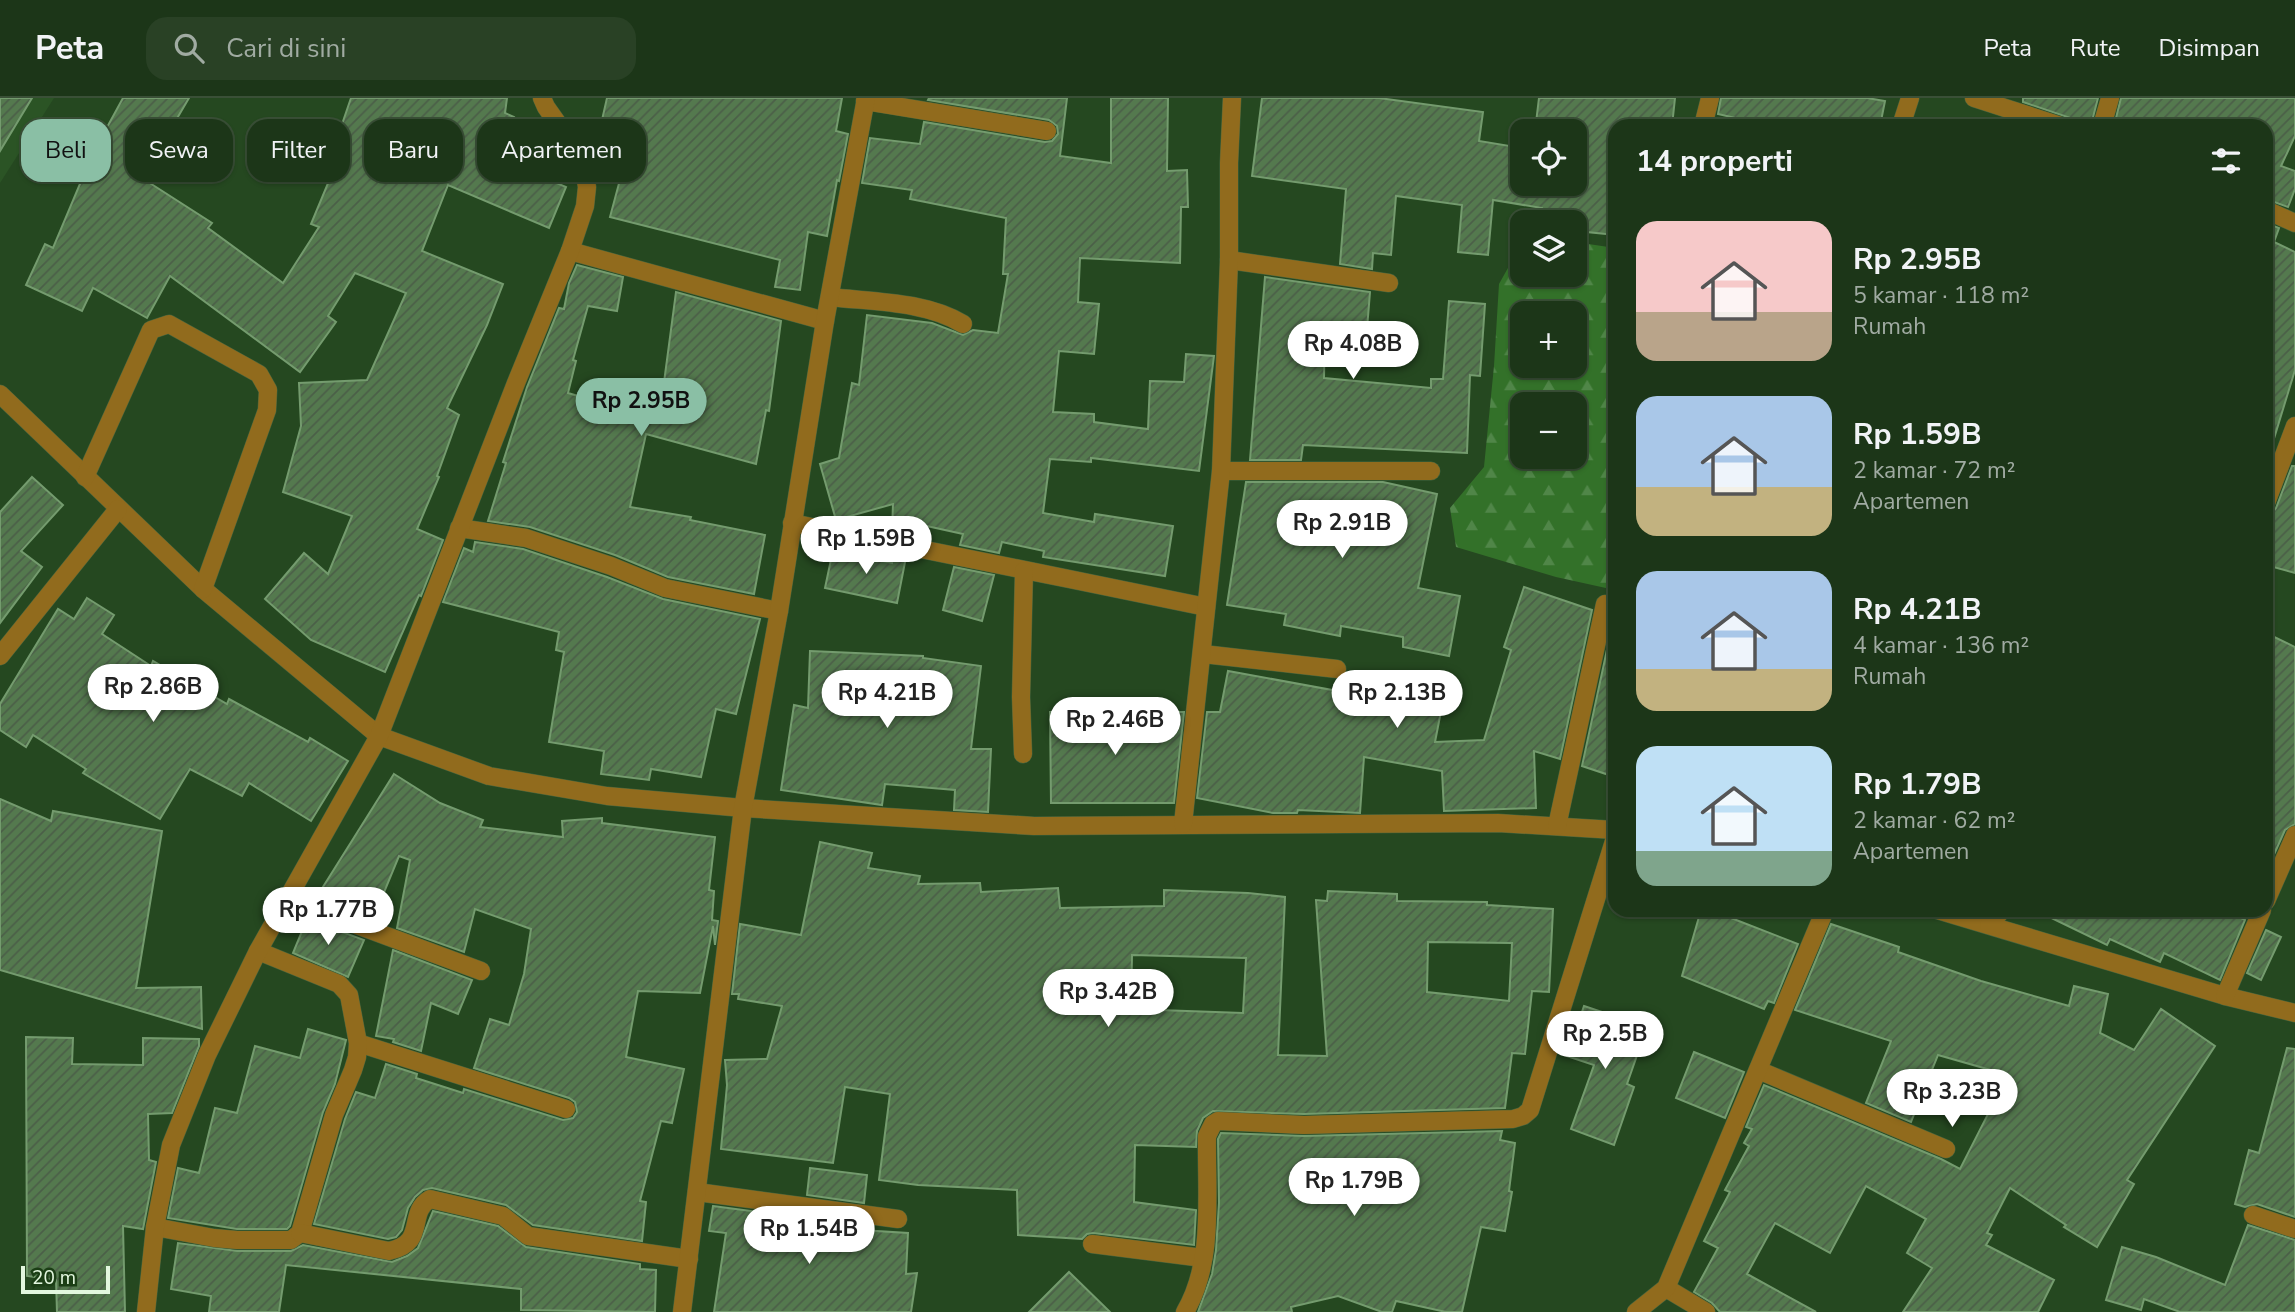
<!DOCTYPE html>
<html lang="id">
<head>
<meta charset="utf-8">
<style>
  :root { --surface:#1c3618; --page:#294125; --text:#f1f3f6; --muted:#a0aba2; --line:#3a5037; --accent:#8abfa5 }
  body { margin:0; font-family:"Nunito Sans",sans-serif; background:var(--page); color:var(--text); height:100vh; display:flex; flex-direction:column; font-size:26px; white-space:nowrap }
  * { box-sizing:border-box; margin:0 }
  p { font-size:23px; color:var(--muted) }
  .icon { flex:none; width:38px; height:38px; fill:none; stroke:currentColor; stroke-width:2; stroke-linecap:round; stroke-linejoin:round }
  .map { position:relative; flex:1; overflow:hidden }
  .sheet { position:absolute; left:1608px; top:21px; width:665px; height:798px; display:flex; flex-direction:column; background:var(--surface); border-radius:21px; box-shadow:0 2px 5px #0004,0 0 0 2px var(--line) }
  .sheet>* { flex:none }
  .guide { position:absolute; left:21px; top:21px; width:665px; height:63px; display:flex; gap:14px }
  .tools { position:absolute; left:1510px; top:21px; display:grid; gap:14px }
  .tools a { display:grid; place-items:center; width:77px; height:77px; border-radius:14px; background:var(--surface); box-shadow:0 2px 5px #0004,0 0 0 2px var(--line); font-size:35px }
  .scale { position:absolute; left:21px; bottom:18px; width:89px; box-sizing:border-box; padding-left:7px; border:4px solid #e3f7df; border-top:0; font-size:19px; line-height:24px; white-space:nowrap; color:#e3f7df; -webkit-text-stroke:5px #1b3e15; paint-order:stroke }
  .price { position:absolute; translate:-50% -60px; padding:0 16px; border-radius:24px; background:#fff; color:#222; font-size:23px; line-height:46px; filter:drop-shadow(0 2px 4px #0008) }
  .price::after { content:''; position:absolute; left:50%; top:42px; width:21px; height:16px; margin-left:-10px; background:inherit; clip-path:polygon(0 0,100% 0,50% 100%) }
  .price.on { background:var(--accent); color:#111 }
  ul { padding:0; list-style:none }
  li { display:flex; align-items:center; gap:21px; height:175px; padding:0 28px }
  li span { display:grid; place-items:center; flex:none; width:196px; height:140px; border-radius:21px; color:#555 }
  li>.icon { margin-inline-start:auto }
  span .icon { width:84px; height:84px; fill:#fffc; stroke-width:1 }
  li b { font-size:30px }
  h2 { display:flex; justify-content:space-between; align-items:center; height:84px; padding:0 28px; font-size:30px }
  .tag { padding:0 24px; border-radius:21px; background:var(--surface); box-shadow:0 2px 5px #0004,0 0 0 2px var(--line); font-size:24px; line-height:63px }
  .tag.on { background:var(--accent); color:#111 }
  header { display:flex; align-items:center; gap:42px; box-sizing:border-box; height:98px; padding:0 35px; background:var(--surface); border-bottom:2px solid var(--line) }
  header strong { font-size:33px }
  nav { display:flex; gap:38px; margin-inline-start:auto; font-size:24px }
  .search { width:490px; height:63px; background:var(--page); display:flex; align-items:center; gap:18px; box-sizing:border-box; padding:0 24px; border-radius:21px; color:var(--muted); font-size:26px }
  .map>svg:first-child { display:block }
  .built { fill:#2b5425 }
  .forest { fill:url(#forest-firs); fill-rule:evenodd }
  .building { fill:url(#building-hatch); stroke:#749b6e; stroke-width:2; fill-rule:evenodd }
  .lines { fill:none; stroke-linecap:round; stroke-linejoin:round }
  .minor-casing { stroke:#43643f; stroke-width:19 }
  .minor { stroke:#916b1d; stroke-width:18 }
</style>
</head>
<body>
<header>
<strong>Peta</strong>
<div class="search"><svg class="icon" aria-label="search" viewBox="0 0 24 24"><circle cx="10" cy="10" r="6"/><path d="M15 15l6 6"/></svg>Cari di sini</div>
<nav><a>Peta</a><a>Rute</a><a>Disimpan</a></nav>
</header>
<div class="map">
<svg width="2295" height="1214" viewBox="0 0 2295 1214">
  <defs>
    <pattern id="forest-firs" width="22" height="20" patternUnits="userSpaceOnUse" patternTransform="scale(1.75)"><rect width="22" height="20" fill="#337129"/><path d="M5 1l3.5 6h-7zM16 11l3.5 6h-7z" fill="#508648"/></pattern>
    <pattern id="building-hatch" width="6" height="6" patternUnits="userSpaceOnUse" patternTransform="scale(1.75)"><rect width="6" height="6" fill="#54794e"/><path d="M-1 1l2-2M0 6l6-6M5 7l2-2" fill="none" stroke="#4b5f48"/></pattern>
  </defs>
  <rect width="100%" height="100%" fill="#254820"/>
  <path class="built" d="M 0,0 L 54,0 L 0,85 Z"/>
  <path class="forest" d="M 1575,144 L 1615,150 L 1615,492 L 1556,479 L 1456,449 L 1450,410 L 1484,369 L 1494,268 L 1499,186 L 1522,145 L 1522,177 L 1575,177 ZM 1522,215 L 1575,215 L 1575,268 L 1522,268 ZM 1522,306 L 1575,306 L 1575,359 L 1522,359 Z"/>
  <g class="building">
    <path d="M 0,0 L 32,0 L 0,53 Z"/>
    <path d="M 123,0 L 189,0 L 142,80 L 212,125 L 208,130 L 283,185 L 319,129 L 311,126 L 344,47 L 336,44 L 351,0 L 507,0 L 505,15 L 514,19 L 500,61 L 566,89 L 549,130 L 448,87 L 422,153 L 503,186 L 487,227 L 447,310 L 459,317 L 437,378 L 439,379 L 417,431 L 443,442 L 421,498 L 419,497 L 385,574 L 311,542 L 265,501 L 304,455 L 328,476 L 352,418 L 283,394 L 301,328 L 299,285 L 367,282 L 406,195 L 355,175 L 328,218 L 336,224 L 300,274 L 170,178 L 147,220 L 93,190 L 82,213 L 26,187 L 45,146 L 53,150 L 93,55 Z"/>
    <path d="M 607,0 L 842,0 L 836,33 L 848,36 L 839,83 L 837,82 L 827,138 L 808,134 L 800,192 L 775,189 L 780,162 L 610,119 L 621,78 L 612,75 L 623,28 L 602,22 Z"/>
    <path d="M 929,0 L 1067,0 L 1060,58 L 1111,65 L 1111,0 L 1168,0 L 1167,73 L 1187,72 L 1188,109 L 1181,109 L 1180,165 L 1080,160 L 1078,204 L 1099,206 L 1094,256 L 1059,253 L 1053,314 L 1094,316 L 1094,324 L 1148,331 L 1150,283 L 1184,284 L 1186,256 L 1214,258 L 1199,373 L 1091,360 L 1091,364 L 1050,361 L 1043,415 L 1094,424 L 1095,416 L 1173,428 L 1165,478 L 1043,459 L 1044,453 L 1002,444 L 999,455 L 960,447 L 963,436 L 913,425 L 911,437 L 892,433 L 893,406 L 836,422 L 820,366 L 839,360 L 852,285 L 859,287 L 867,217 L 932,225 L 963,237 L 973,232 L 998,235 L 1008,176 L 1003,176 L 1006,120 L 910,101 L 912,92 L 862,85 L 870,40 L 920,46 L 924,24 L 1045,44 L 1052,43 L 1058,36 L 1057,28 L 1049,22 L 928,2 Z"/>
    <path d="M 1262,0 L 1379,0 L 1483,14 L 1479,43 L 1522,50 L 1522,86 L 1575,86 L 1575,33 L 1535,33 L 1539,0 L 1675,0 L 1672,28 L 1615,28 L 1615,137 L 1587,134 L 1587,130 L 1575,128 L 1575,124 L 1540,124 L 1542,110 L 1493,102 L 1488,157 L 1458,154 L 1462,107 L 1396,98 L 1391,157 L 1373,155 L 1372,171 L 1340,166 L 1346,91 L 1252,78 Z"/>
    <path d="M 1721,0 L 1867,0 L 1885,3 L 1880,28 L 1770,28 L 1718,16 Z"/>
    <path d="M 2023,0 L 2098,0 L 2091,27 L 2023,4 Z"/>
    <path d="M 2121,0 L 2295,0 L 2295,38 L 2281,68 L 2295,73 L 2295,91 L 2288,109 L 2266,101 L 2266,28 L 2114,28 Z"/>
    <path d="M 2266,125 L 2279,130 L 2274,144 L 2295,154 L 2295,272 L 2272,347 L 2266,346 Z"/>
    <path d="M 577,167 L 623,179 L 617,213 L 588,208 L 573,262 L 576,263 L 568,295 L 622,311 L 629,284 L 663,292 L 676,194 L 781,223 L 769,313 L 766,312 L 756,366 L 646,336 L 630,409 L 691,419 L 690,422 L 765,437 L 754,496 L 668,479 L 615,457 L 530,429 L 488,423 L 506,365 L 503,364 L 527,289 L 559,210 L 564,211 L 569,185 Z"/>
    <path d="M 1265,179 L 1370,194 L 1367,231 L 1325,228 L 1324,280 L 1431,290 L 1431,281 L 1443,281 L 1449,203 L 1485,206 L 1480,278 L 1470,277 L 1467,355 L 1303,347 L 1301,362 L 1250,362 Z"/>
    <path d="M 2292,368 L 2295,368 L 2295,475 L 2266,467 L 2266,416 L 2273,414 L 2276,410 Z"/>
    <path d="M 32,379 L 63,407 L 21,453 L 42,469 L 0,525 L 0,414 Z"/>
    <path d="M 1246,384 L 1383,384 L 1437,396 L 1418,490 L 1460,498 L 1449,558 L 1403,549 L 1403,539 L 1341,528 L 1340,538 L 1284,527 L 1286,516 L 1227,507 Z"/>
    <path d="M 475,444 L 523,451 L 607,479 L 663,501 L 760,521 L 736,616 L 716,611 L 701,679 L 651,671 L 649,682 L 601,676 L 604,653 L 549,644 L 564,554 L 556,552 L 559,534 L 443,504 L 464,450 L 473,454 Z"/>
    <path d="M 833,452 L 892,465 L 892,456 L 906,459 L 897,505 L 825,490 Z"/>
    <path d="M 954,469 L 994,477 L 982,523 L 943,512 Z"/>
    <path d="M 1524,489 L 1592,512 L 1560,661 L 1534,653 L 1536,710 L 1444,713 L 1442,673 L 1364,659 L 1360,715 L 1298,712 L 1297,715 L 1273,715 L 1197,700 L 1207,614 L 1220,614 L 1228,573 L 1338,593 L 1339,589 L 1397,602 L 1399,594 L 1443,603 L 1435,644 L 1484,642 L 1511,552 L 1504,549 Z"/>
    <path d="M 87,500 L 114,517 L 102,536 L 151,568 L 153,563 L 227,606 L 229,601 L 308,644 L 310,640 L 348,663 L 311,723 L 249,685 L 242,698 L 190,671 L 160,721 L 83,675 L 86,671 L 33,637 L 26,649 L 0,632 L 0,606 L 58,511 L 74,521 Z"/>
    <path d="M 1614,519 L 1615,520 L 1615,679 L 1582,668 Z"/>
    <path d="M 2266,535 L 2295,549 L 2295,726 L 2285,732 L 2268,770 L 2266,769 Z"/>
    <path d="M 810,553 L 923,558 L 923,560 L 981,568 L 971,651 L 991,651 L 988,714 L 954,712 L 955,692 L 885,686 L 882,707 L 781,692 L 794,607 L 808,610 Z"/>
    <path d="M 1050,614 L 1184,614 L 1174,705 L 1051,705 Z"/>
    <path d="M 394,676 L 440,705 L 483,722 L 480,729 L 563,739 L 562,723 L 602,720 L 602,725 L 715,739 L 709,792 L 714,793 L 712,822 L 718,823 L 715,847 L 713,828 L 700,895 L 638,893 L 626,959 L 684,971 L 672,1025 L 661,1023 L 640,1103 L 646,1104 L 642,1143 L 533,1127 L 506,1107 L 432,1090 L 423,1092 L 415,1099 L 408,1110 L 402,1132 L 396,1139 L 388,1141 L 314,1126 L 345,1021 L 356,994 L 375,1000 L 386,966 L 417,976 L 416,980 L 463,995 L 464,991 L 563,1022 L 573,1020 L 577,1014 L 575,1004 L 569,1000 L 474,970 L 490,921 L 509,927 L 524,876 L 531,831 L 475,811 L 464,854 L 397,830 L 410,762 L 399,758 L 373,821 L 316,800 Z"/>
    <path d="M 0,701 L 51,723 L 53,713 L 162,733 L 136,890 L 201,889 L 202,931 L 0,872 Z"/>
    <path d="M 820,744 L 872,755 L 868,770 L 920,778 L 918,786 L 980,785 L 981,794 L 1058,790 L 1060,810 L 1164,808 L 1164,792 L 1248,795 L 1285,799 L 1278,957 L 1327,958 L 1316,802 L 1327,803 L 1328,793 L 1397,796 L 1397,803 L 1487,804 L 1487,807 L 1553,811 L 1549,894 L 1532,893 L 1525,956 L 1512,955 L 1505,1010 L 1304,1016 L 1213,1013 L 1203,1020 L 1197,1033 L 1196,1049 L 1135,1047 L 1134,1104 L 1196,1112 L 1194,1147 L 1093,1135 L 1087,1136 L 1082,1141 L 1018,1137 L 1017,1092 L 918,1087 L 879,1082 L 890,996 L 845,989 L 833,1065 L 721,1051 L 727,987 L 725,962 L 767,961 L 782,908 L 738,901 L 739,896 L 732,896 L 740,826 L 801,837 ZM 1428,844 L 1512,845 L 1509,903 L 1427,894 ZM 1132,857 L 1246,860 L 1243,915 L 1131,911 Z"/>
    <path d="M 1701,812 L 1727,812 L 1726,818 L 1798,846 L 1774,905 L 1768,903 L 1764,911 L 1682,878 Z"/>
    <path d="M 2035,812 L 2226,812 L 2245,822 L 2220,882 L 2164,855 L 2160,864 L 2110,841 L 2107,847 Z"/>
    <path d="M 307,821 L 364,842 L 348,879 L 293,855 Z"/>
    <path d="M 1831,826 L 1899,849 L 1898,854 L 1981,883 L 2069,908 L 2074,888 L 2108,896 L 2100,935 L 2134,952 L 2161,911 L 2215,948 L 2127,1082 L 2134,1086 L 2097,1149 L 2064,1129 L 2066,1127 L 2010,1090 L 1987,1135 L 1992,1137 L 1986,1147 L 2054,1182 L 2038,1214 L 1903,1214 L 1932,1170 L 1907,1155 L 1926,1121 L 1866,1088 L 1830,1155 L 1775,1125 L 1747,1176 L 1816,1214 L 1720,1214 L 1712,1205 L 1694,1194 L 1718,1150 L 1704,1143 L 1730,1094 L 1725,1092 L 1749,1048 L 1744,1045 L 1752,1031 L 1746,1029 L 1764,987 L 1941,1061 L 1960,1071 L 2008,977 L 1938,957 L 1911,1024 L 1866,1005 L 1891,943 L 1795,912 Z"/>
    <path d="M 2266,832 L 2281,839 L 2261,882 L 2247,875 Z"/>
    <path d="M 393,852 L 472,882 L 458,916 L 431,905 L 421,953 L 393,944 L 394,941 L 376,938 Z"/>
    <path d="M 1584,908 L 1647,929 L 1627,986 L 1634,989 L 1614,1047 L 1571,1031 L 1594,967 L 1567,958 Z"/>
    <path d="M 308,931 L 346,942 L 335,986 L 323,1014 L 290,1128 L 287,1131 L 237,1131 L 168,1120 L 178,1070 L 199,1075 L 215,1010 L 237,1015 L 255,948 L 300,960 Z"/>
    <path d="M 26,939 L 73,940 L 72,966 L 143,967 L 143,940 L 199,941 L 199,948 L 172,1015 L 148,1016 L 149,1062 L 156,1064 L 143,1131 L 123,1128 L 125,1214 L 57,1214 L 56,1182 L 27,1178 Z"/>
    <path d="M 2287,950 L 2295,951 L 2295,1119 L 2257,1106 L 2245,1109 L 2235,1106 L 2249,1052 L 2259,1055 Z"/>
    <path d="M 1694,954 L 1744,974 L 1725,1020 L 1676,1000 Z"/>
    <path d="M 1502,1033 L 1500,1042 L 1515,1045 L 1509,1093 L 1512,1094 L 1505,1133 L 1481,1129 L 1462,1214 L 1446,1214 L 1396,1203 L 1392,1214 L 1382,1214 L 1338,1198 L 1291,1209 L 1292,1214 L 1198,1214 L 1212,1176 L 1216,1152 L 1219,1105 L 1218,1041 L 1221,1035 L 1304,1038 Z"/>
    <path d="M 810,1070 L 867,1077 L 864,1105 L 807,1097 Z"/>
    <path d="M 713,1108 L 862,1128 L 861,1132 L 908,1135 L 906,1176 L 917,1175 L 911,1214 L 714,1214 L 726,1135 L 709,1133 Z"/>
    <path d="M 433,1113 L 498,1128 L 526,1149 L 640,1166 L 640,1171 L 656,1172 L 655,1214 L 521,1212 L 521,1191 L 286,1167 L 279,1214 L 209,1214 L 211,1198 L 171,1191 L 178,1145 L 237,1153 L 291,1153 L 303,1147 L 392,1164 L 407,1158 L 418,1150 Z"/>
    <path d="M 2248,1127 L 2295,1142 L 2295,1214 L 2180,1214 L 2144,1201 L 2141,1212 L 2106,1202 L 2122,1149 L 2156,1159 L 2225,1187 Z"/>
    <path d="M 1069,1174 L 1110,1214 L 1029,1214 Z"/>
  </g>
  <g class="lines">
    <defs>
      <g id="minor">
        <path d="M 1974,0 L 2061,28"/>
        <path d="M 865,3 L 1047,33"/>
        <path d="M 1703,28 L 1710,0"/>
        <path d="M 1901,28 L 1910,0"/>
        <path d="M 2102,28 L 2110,0"/>
        <path d="M 2266,112 L 2295,125"/>
        <path d="M 570,153 L 825,223"/>
        <path d="M 1229,162 L 1389,185"/>
        <path d="M 830,199 C 873,204 925,203 963,226"/>
        <path d="M 0,296 L 203,491 L 379,638 L 489,678 L 607,698 L 743,710 L 1034,728 L 1498,725 L 1615,732"/>
        <path d="M 1221,373 L 1431,373"/>
        <path d="M 85,379 L 151,232 L 169,226 L 259,276 L 268,292 L 267,312 L 203,491"/>
        <path d="M 2266,405 L 2295,328"/>
        <path d="M 792,425 C 930,452 1068,481 1206,509"/>
        <path d="M 459,430 L 526,440 L 611,468 L 665,490 L 779,513"/>
        <path d="M 1203,556 L 1337,571"/>
        <path d="M 0,558 L 118,411"/>
        <path d="M 1023,656 L 1021,599 L 1024,473"/>
        <path d="M 1183,726 L 1221,373 L 1229,162 L 1229,65 L 1232,0"/>
        <path d="M 1557,728 L 1605,506"/>
        <path d="M 287,801 L 481,873"/>
        <path d="M 2266,803 L 2295,737"/>
        <path d="M 1937,812 L 2225,898 L 2295,915"/>
        <path d="M 1989,827 L 2002,812"/>
        <path d="M 2225,898 L 2262,812"/>
        <path d="M 358,945 L 566,1011"/>
        <path d="M 1758,972 L 1946,1051"/>
        <path d="M 697,1094 L 898,1121"/>
        <path d="M 2253,1117 L 2295,1131"/>
        <path d="M 155,1129 L 214,1140 L 237,1142 L 291,1142 L 300,1135 L 334,1017 L 353,972 L 357,959 L 358,945 L 349,897 L 339,886 L 258,853"/>
        <path d="M 300,1135 L 389,1153 C 428,1145 406,1115 430,1101 L 503,1118 L 528,1138 L 689,1161"/>
        <path d="M 1092,1146 L 1203,1160"/>
        <path d="M 1666,1190 L 1706,1214"/>
        <path d="M 146,1214 L 155,1129 L 171,1047 L 207,957 L 258,853 L 379,638 L 516,285 L 570,153 L 585,108 L 587,89 L 582,60 L 546,9 L 542,0"/>
        <path d="M 682,1214 L 743,710 L 779,513 L 825,223 L 866,0"/>
        <path d="M 1185,1214 C 1215,1163 1206,1095 1207,1038 L 1213,1026 L 1218,1023 L 1304,1027 L 1513,1021 L 1523,1018 L 1530,1012 L 1615,740"/>
        <path d="M 1636,1214 L 1666,1190 L 1825,812"/>
      </g>
    </defs>
    <use href="#minor" class="minor-casing"/>
    <use href="#minor" class="minor"/>
  </g>
</svg>
<div class="tools">
<a><svg class="icon" aria-label="locate" viewBox="0 0 24 24"><circle cx="12" cy="12" r="6"/><path d="M12 2v4M12 18v4M2 12h4M18 12h4"/></svg></a>
<a><svg class="icon" aria-label="layers" viewBox="0 0 24 24"><path d="M12 4l9 5-9 5-9-5zM3 14l9 5 9-5"/></svg></a>
<a>+</a>
<a>−</a>
</div>
<div class="scale">20 m</div>
<b class="price" style="left:1353px;top:283px">Rp 4.08B</b>
<b class="price on" style="left:641px;top:340px">Rp 2.95B</b>
<b class="price" style="left:1342px;top:462px">Rp 2.91B</b>
<b class="price" style="left:866px;top:478px">Rp 1.59B</b>
<b class="price" style="left:153px;top:626px">Rp 2.86B</b>
<b class="price" style="left:887px;top:632px">Rp 4.21B</b>
<b class="price" style="left:1397px;top:632px">Rp 2.13B</b>
<b class="price" style="left:1115px;top:659px">Rp 2.46B</b>
<b class="price" style="left:328px;top:849px">Rp 1.77B</b>
<b class="price" style="left:1108px;top:931px">Rp 3.42B</b>
<b class="price" style="left:1605px;top:973px">Rp 2.5B</b>
<b class="price" style="left:1952px;top:1031px">Rp 3.23B</b>
<b class="price" style="left:1354px;top:1120px">Rp 1.79B</b>
<b class="price" style="left:809px;top:1168px">Rp 1.54B</b>
<div class="guide">
<a class="tag on">Beli</a>
<a class="tag">Sewa</a>
<a class="tag">Filter</a>
<a class="tag">Baru</a>
<a class="tag">Apartemen</a>
</div>
<section class="sheet">
<h2>14 properti<svg class="icon" aria-label="filters" viewBox="0 0 24 24"><path d="M4 7h16M4 17h16"/><circle cx="9" cy="7" r="2"/><circle cx="15" cy="17" r="2"/></svg></h2>
<ul>
<li><span style="background:linear-gradient(#f6c9c9 65%,#b9a48a 0)"><svg class="icon" aria-label="home" viewBox="0 0 24 24"><path d="M3 11l9-7 9 7M6 9v11h12V9"/></svg></span><div><b>Rp 2.95B</b><p>5 kamar · 118 m²</p><p>Rumah</p></div></li>
<li><span style="background:linear-gradient(#a9c7e8 65%,#c2b280 0)"><svg class="icon" aria-label="home" viewBox="0 0 24 24"><path d="M3 11l9-7 9 7M6 9v11h12V9"/></svg></span><div><b>Rp 1.59B</b><p>2 kamar · 72 m²</p><p>Apartemen</p></div></li>
<li><span style="background:linear-gradient(#a9c7e8 70%,#c2b280 0)"><svg class="icon" aria-label="home" viewBox="0 0 24 24"><path d="M3 11l9-7 9 7M6 9v11h12V9"/></svg></span><div><b>Rp 4.21B</b><p>4 kamar · 136 m²</p><p>Rumah</p></div></li>
<li><span style="background:linear-gradient(#bfe0f5 75%,#7fa58c 0)"><svg class="icon" aria-label="home" viewBox="0 0 24 24"><path d="M3 11l9-7 9 7M6 9v11h12V9"/></svg></span><div><b>Rp 1.79B</b><p>2 kamar · 62 m²</p><p>Apartemen</p></div></li>
</ul>
</section>
</div>
</body>
</html>
